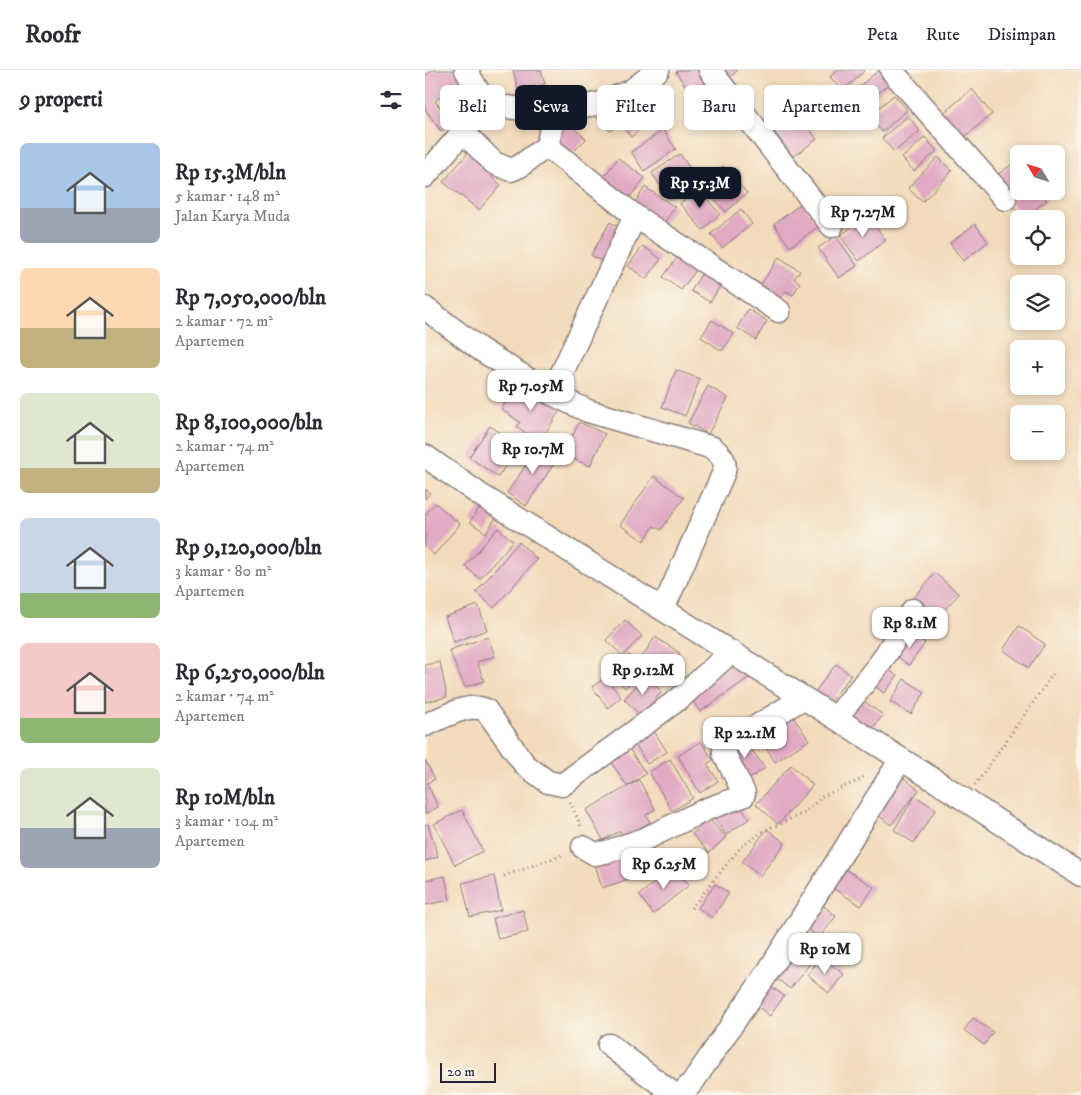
<!DOCTYPE html>
<html lang="id">
<head>
<meta charset="utf-8">
<style>
  :root { --surface:#fff; --page:#f2f2f3; --text:#2b2b33; --muted:#7c7c81; --line:#e1e1e2; --accent:#111827 }
  body { margin:0; font-family:"IM FELL DW Pica",serif; background:var(--page); color:var(--text); height:100vh; display:flex; flex-direction:column; font-size:19px; white-space:nowrap }
  * { box-sizing:border-box; margin:0 }
  p { font-size:16px; color:var(--muted) }
  .icon { flex:none; width:28px; height:28px; fill:none; stroke:currentColor; stroke-width:2; stroke-linecap:round; stroke-linejoin:round }
  .map { position:relative; flex:1; overflow:hidden }
  .panel { display:flex; flex-direction:column; background:var(--surface); width:425px }
  .panel>* { flex:none }
  .guide { position:absolute; left:15px; top:15px; width:475px; height:45px; display:flex; gap:10px }
  .needle { width:32px; rotate:308deg }
  .controls { position:absolute; left:585px; top:75px; display:grid; gap:10px }
  .controls a { display:grid; place-items:center; width:55px; height:55px; border-radius:8px; background:var(--surface); box-shadow:0 2px 8px #0003; font-size:25px }
  .scale { position:absolute; left:15px; bottom:12px; width:56px; box-sizing:border-box; padding-left:5px; border:2px solid #22223b; border-top:0; font-size:14px; line-height:18px; white-space:nowrap; color:#22223b; -webkit-text-stroke:4px #fbf7ec; paint-order:stroke }
  .price { position:absolute; translate:-50% -42px; padding:0 11px; border-radius:10px; background:#fff; color:#222; font-size:16px; line-height:32px; filter:drop-shadow(0 1px 2px #0008) }
  .price::after { content:''; position:absolute; left:50%; top:30px; width:15px; height:11px; margin-left:-8px; background:inherit; clip-path:polygon(0 0,100% 0,50% 100%) }
  .price.on { background:var(--accent); color:#fff }
  ul { padding:0; list-style:none }
  li { display:flex; align-items:center; gap:15px; height:125px; padding:0 20px }
  li span { display:grid; place-items:center; flex:none; width:140px; height:100px; border-radius:8px; color:#555 }
  li>.icon { margin-inline-start:auto }
  span .icon { width:60px; height:60px; fill:#fffc; stroke-width:1 }
  li b { font-size:21px }
  h2 { display:flex; justify-content:space-between; align-items:center; height:60px; padding:0 20px; font-size:21px }
  .pill { padding:0 18px; border-radius:8px; background:var(--surface); box-shadow:0 2px 8px #0003; font-size:18px; line-height:45px }
  .pill.on { background:var(--accent); color:#fff }
  header { display:flex; align-items:center; gap:30px; box-sizing:border-box; height:70px; padding:0 25px; background:var(--surface); border-bottom:1px solid var(--line) }
  header strong { font-size:24px }
  nav { display:flex; gap:28px; margin-inline-start:auto; font-size:18px }
  main { display:flex; flex:1; min-height:0 }
  .map>svg:first-child { display:block }
  .building { fill:#e1a9c3 }
  .lines { fill:none; stroke-linecap:round; stroke-linejoin:round }
  .minor-casing { stroke:#8a7e7a; stroke-width:25 }
  .path { stroke:#8a7e7a; stroke-width:3; stroke-dasharray:1 4; stroke-linecap:butt }
  .minor { stroke:#fff; stroke-width:22 }
</style>
</head>
<body>
<header>
<strong>Roofr</strong>
<nav><a>Peta</a><a>Rute</a><a>Disimpan</a></nav>
</header>
<main>
<section class="panel">
<h2>9 properti<svg class="icon" aria-label="filters" viewBox="0 0 24 24"><path d="M4 7h16M4 17h16"/><circle cx="9" cy="7" r="2"/><circle cx="15" cy="17" r="2"/></svg></h2>
<ul>
<li><span style="background:linear-gradient(#a9c7e8 65%,#9aa5b1 0)"><svg class="icon" aria-label="home" viewBox="0 0 24 24"><path d="M3 11l9-7 9 7M6 9v11h12V9"/></svg></span><div><b>Rp 15.3M/bln</b><p>5 kamar · 148 m²</p><p>Jalan Karya Muda</p></div></li>
<li><span style="background:linear-gradient(#ffd9b3 60%,#c2b280 0)"><svg class="icon" aria-label="home" viewBox="0 0 24 24"><path d="M3 11l9-7 9 7M6 9v11h12V9"/></svg></span><div><b>Rp 7,050,000/bln</b><p>2 kamar · 72 m²</p><p>Apartemen</p></div></li>
<li><span style="background:linear-gradient(#dfe7d0 75%,#c2b280 0)"><svg class="icon" aria-label="home" viewBox="0 0 24 24"><path d="M3 11l9-7 9 7M6 9v11h12V9"/></svg></span><div><b>Rp 8,100,000/bln</b><p>2 kamar · 74 m²</p><p>Apartemen</p></div></li>
<li><span style="background:linear-gradient(#c9d6e8 75%,#8fb573 0)"><svg class="icon" aria-label="home" viewBox="0 0 24 24"><path d="M3 11l9-7 9 7M6 9v11h12V9"/></svg></span><div><b>Rp 9,120,000/bln</b><p>3 kamar · 80 m²</p><p>Apartemen</p></div></li>
<li><span style="background:linear-gradient(#f6c9c9 75%,#8fb573 0)"><svg class="icon" aria-label="home" viewBox="0 0 24 24"><path d="M3 11l9-7 9 7M6 9v11h12V9"/></svg></span><div><b>Rp 6,250,000/bln</b><p>2 kamar · 74 m²</p><p>Apartemen</p></div></li>
<li><span style="background:linear-gradient(#dfe7d0 60%,#9aa5b1 0)"><svg class="icon" aria-label="home" viewBox="0 0 24 24"><path d="M3 11l9-7 9 7M6 9v11h12V9"/></svg></span><div><b>Rp 10M/bln</b><p>3 kamar · 104 m²</p><p>Apartemen</p></div></li>
</ul>
</section>
<div class="map">
<svg width="656" height="1025" viewBox="0 0 656 1025">
  <rect width="100%" height="100%" fill="#fbf7ec"/>
  <filter id="ink" filterUnits="userSpaceOnUse"><feTurbulence type="fractalNoise" baseFrequency=".02" numOctaves="2"/><feDisplacementMap in="SourceGraphic" scale="10" xChannelSelector="R" yChannelSelector="G"/><feConvolveMatrix kernelMatrix="1 2 1 2 8 2 1 2 1" color-interpolation-filters="sRGB"/></filter>
  <filter id="wash" filterUnits="userSpaceOnUse"><feTurbulence type="fractalNoise" baseFrequency=".0096" numOctaves="4" result="noise"/><feDisplacementMap in="SourceGraphic" scale="20" xChannelSelector="R" yChannelSelector="G"/><feGaussianBlur stdDeviation="1.12" result="paint"/><feColorMatrix in="noise" values="0 0 0 0 0 0 0 0 0 0 0 0 0 0 0 0 0 1.4 0 .05"/><feComposite in="paint" operator="in"/></filter>
  <g filter="url(#wash)">
    <rect width="100%" height="100%" fill="#f2daba"/>
    <g id="blocks">
      <g class="building">
        <path d="M 8,0 L 28,0 L 36,11 L 10,31 L 27,53 L 16,61 L 0,39 L 0,6 Z"/>
        <path d="M 88,0 L 116,0 L 120,14 L 93,20 Z"/>
        <path d="M 254,0 L 273,0 L 282,12 L 266,24 L 251,2 Z"/>
        <path d="M 297,0 L 313,0 L 304,8 Z"/>
        <path d="M 412,0 L 440,0 L 418,21 L 405,7 Z"/>
        <path d="M 454,0 L 465,13 L 435,38 L 424,25 Z"/>
        <path d="M 547,19 L 567,44 L 536,70 L 516,45 Z"/>
        <path d="M 469,25 L 482,40 L 457,62 L 444,46 Z"/>
        <path d="M 197,26 L 209,39 L 185,61 L 172,48 Z"/>
        <path d="M 223,35 L 231,45 L 206,67 L 197,57 Z"/>
        <path d="M 370,41 L 392,69 L 368,87 L 347,59 Z"/>
        <path d="M 483,46 L 495,61 L 469,82 L 457,68 Z"/>
        <path d="M 140,49 L 161,69 L 146,84 L 126,64 Z"/>
        <path d="M 238,60 L 251,79 L 219,101 L 206,82 Z"/>
        <path d="M 500,67 L 512,81 L 489,101 L 477,88 Z"/>
        <path d="M 49,76 L 74,98 L 67,107 L 76,115 L 54,140 L 18,112 Z"/>
        <path d="M 255,84 L 272,109 L 243,128 L 227,103 Z"/>
        <path d="M 513,87 L 527,101 L 497,132 L 483,118 Z"/>
        <path d="M 193,88 L 220,108 L 200,133 L 174,113 Z"/>
        <path d="M 594,89 L 594,115 L 584,122 L 572,105 Z"/>
        <path d="M 298,96 L 322,123 L 301,142 L 277,115 Z"/>
        <path d="M 220,117 L 250,137 L 236,157 L 207,137 Z"/>
        <path d="M 272,118 L 295,144 L 278,160 L 255,134 Z"/>
        <path d="M 598,121 L 615,121 L 622,130 L 598,149 L 585,131 Z"/>
        <path d="M 377,133 L 394,156 L 365,177 L 349,154 Z"/>
        <path d="M 316,139 L 327,154 L 297,178 L 286,164 Z"/>
        <path d="M 442,145 L 461,170 L 434,191 L 415,166 Z"/>
        <path d="M 185,152 L 201,161 L 182,194 L 166,185 Z"/>
        <path d="M 550,154 L 563,172 L 538,191 L 525,173 Z"/>
        <path d="M 411,166 L 432,196 L 414,208 L 393,178 Z"/>
        <path d="M 218,176 L 236,189 L 221,209 L 203,196 Z"/>
        <path d="M 254,185 L 272,199 L 256,220 L 238,207 Z"/>
        <path d="M 354,187 L 375,201 L 369,209 L 375,213 L 368,225 L 361,221 L 354,232 L 333,219 Z"/>
        <path d="M 278,201 L 297,213 L 285,232 L 266,221 Z"/>
        <path d="M 323,239 L 342,251 L 331,270 L 312,258 Z"/>
        <path d="M 287,250 L 309,264 L 297,281 L 276,267 Z"/>
        <path d="M 251,300 L 275,309 L 260,346 L 237,337 Z"/>
        <path d="M 92,315 L 111,327 L 113,323 L 136,339 L 114,372 L 92,357 L 95,352 L 76,339 Z"/>
        <path d="M 283,316 L 303,328 L 283,364 L 263,353 Z"/>
        <path d="M 154,352 L 180,364 L 165,396 L 139,385 Z"/>
        <path d="M 65,356 L 95,375 L 73,407 L 44,387 Z"/>
        <path d="M 115,374 L 134,386 L 101,436 L 82,423 Z"/>
        <path d="M 229,406 L 259,428 L 236,460 L 229,456 L 219,471 L 195,455 Z"/>
        <path d="M 0,419 L 5,423 L 0,429 Z"/>
        <path d="M 10,433 L 35,454 L 9,485 L 0,477 L 0,445 Z"/>
        <path d="M 56,435 L 72,446 L 61,463 L 45,452 Z"/>
        <path d="M 73,458 L 88,471 L 55,509 L 40,496 Z"/>
        <path d="M 94,472 L 112,489 L 69,538 L 51,522 Z"/>
        <path d="M 510,503 L 534,524 L 509,551 L 486,531 Z"/>
        <path d="M 53,535 L 62,560 L 29,572 L 20,547 Z"/>
        <path d="M 200,550 L 217,566 L 198,586 L 181,570 Z"/>
        <path d="M 594,556 L 620,574 L 604,598 L 578,580 Z"/>
        <path d="M 486,562 L 500,573 L 484,595 L 469,584 Z"/>
        <path d="M 63,567 L 70,586 L 52,592 L 59,611 L 40,617 L 24,580 Z"/>
        <path d="M 230,567 L 255,583 L 240,605 L 216,589 Z"/>
        <path d="M 204,585 L 219,600 L 200,618 L 185,603 Z"/>
        <path d="M 315,590 L 326,606 L 275,642 L 264,625 Z"/>
        <path d="M 15,592 L 22,627 L 0,632 L 0,595 Z"/>
        <path d="M 411,594 L 426,605 L 404,634 L 389,623 Z"/>
        <path d="M 459,596 L 472,606 L 459,623 L 446,613 Z"/>
        <path d="M 221,606 L 237,622 L 215,645 L 199,629 Z"/>
        <path d="M 180,607 L 196,627 L 183,638 L 167,617 Z"/>
        <path d="M 479,609 L 500,622 L 486,644 L 465,632 Z"/>
        <path d="M 436,629 L 458,645 L 443,664 L 422,648 Z"/>
        <path d="M 367,645 L 384,670 L 350,692 L 334,666 Z"/>
        <path d="M 226,656 L 242,682 L 222,694 L 206,667 Z"/>
        <path d="M 318,668 L 340,698 L 323,710 L 301,681 Z"/>
        <path d="M 199,671 L 221,704 L 202,716 L 180,683 Z"/>
        <path d="M 276,671 L 288,690 L 282,694 L 293,711 L 275,723 L 253,686 Z"/>
        <path d="M 245,689 L 268,728 L 247,741 L 224,702 Z"/>
        <path d="M 0,690 L 10,709 L 2,713 L 13,737 L 0,744 Z"/>
        <path d="M 366,695 L 388,715 L 353,754 L 331,734 Z"/>
        <path d="M 475,705 L 494,720 L 466,755 L 447,740 Z"/>
        <path d="M 214,710 L 230,739 L 221,745 L 225,752 L 198,768 L 195,761 L 178,770 L 161,740 Z"/>
        <path d="M 490,726 L 511,739 L 489,773 L 469,760 Z"/>
        <path d="M 310,729 L 324,749 L 301,765 L 287,745 Z"/>
        <path d="M 37,740 L 58,781 L 30,795 L 9,754 Z"/>
        <path d="M 284,749 L 301,767 L 284,783 L 267,764 Z"/>
        <path d="M 3,754 L 13,787 L 0,791 L 0,755 Z"/>
        <path d="M 342,759 L 360,773 L 335,806 L 317,792 Z"/>
        <path d="M 197,785 L 204,809 L 177,818 L 170,794 Z"/>
        <path d="M 412,794 L 449,817 L 436,836 L 400,813 Z"/>
        <path d="M 249,797 L 264,815 L 228,844 L 214,825 Z"/>
        <path d="M 20,806 L 25,830 L 0,835 L 0,810 Z"/>
        <path d="M 69,806 L 76,840 L 45,847 L 37,813 Z"/>
        <path d="M 290,814 L 304,823 L 287,848 L 273,838 Z"/>
        <path d="M 394,832 L 411,846 L 394,868 L 376,853 Z"/>
        <path d="M 98,840 L 103,862 L 73,869 L 68,848 Z"/>
        <path d="M 370,872 L 390,887 L 365,919 L 346,904 Z"/>
        <path d="M 396,887 L 419,904 L 404,923 L 382,905 Z"/>
        <path d="M 341,913 L 359,926 L 345,946 L 327,932 Z"/>
        <path d="M 548,948 L 568,962 L 559,975 L 539,960 Z"/>
      </g>
    </g>
  </g>
  <g filter="url(#ink)">
    <use href="#blocks" fill-opacity="0" stroke="#8a7e7a" stroke-width="1"/>
    <g class="lines">
      <defs>
        <g id="minor">
          <path d="M 41,0 L 61,35"/>
          <path d="M 285,0 L 407,156"/>
          <path d="M 466,0 L 580,129"/>
          <path d="M 38,62 L 69,93 L 86,100 L 95,96 L 122,76 L 130,42"/>
          <path d="M 122,76 L 210,146 L 127,324"/>
          <path d="M 0,106 L 61,35 L 130,42 L 176,33 L 206,21 L 233,0"/>
          <path d="M 210,146 L 354,241"/>
          <path d="M 0,238 L 56,280 L 127,324 L 163,341 L 288,378 C 296,386 302,390 299,402 L 238,539"/>
          <path d="M 0,386 L 54,424 L 514,713 L 656,805"/>
          <path d="M 411,648 L 456,592 L 488,540"/>
          <path d="M 0,655 C 18,648 42,632 61,640 L 100,695 L 123,712 L 137,715 L 255,628 L 306,582"/>
          <path d="M 158,777 L 170,784 L 185,781 L 222,768 L 282,739 L 318,726 L 319,723 L 299,683 L 299,676 L 378,628"/>
          <path d="M 184,975 L 250,1025"/>
          <path d="M 255,1025 L 267,1013 L 341,905 L 476,689"/>
        </g>
      </defs>
      <use href="#minor" class="minor-casing"/>
      <g class="path">
        <path d="M 550,715 L 628,604"/>
        <path d="M 145,732 L 157,758"/>
        <path d="M 79,806 L 140,784"/>
        <path d="M 266,838 L 316,777 L 340,760 L 379,743 L 398,726 L 433,711 L 441,705"/>
      </g>
      <use href="#minor" class="minor"/>
    </g>
  </g>
</svg>
<div class="controls">
<a><svg class="needle" viewBox="-14 -14 28 28"><path d="M0-13l5 13h-10z" fill="#e53935"/><path d="M0 13l5-13h-10z" fill="#7c7c81"/></svg></a>
<a><svg class="icon" aria-label="locate" viewBox="0 0 24 24"><circle cx="12" cy="12" r="6"/><path d="M12 2v4M12 18v4M2 12h4M18 12h4"/></svg></a>
<a><svg class="icon" aria-label="layers" viewBox="0 0 24 24"><path d="M12 4l9 5-9 5-9-5zM3 14l9 5 9-5"/></svg></a>
<a>+</a>
<a>−</a>
</div>
<div class="scale">20 m</div>
<b class="price on" style="left:275px;top:139px">Rp 15.3M</b>
<b class="price" style="left:438px;top:168px">Rp 7.27M</b>
<b class="price" style="left:106px;top:342px">Rp 7.05M</b>
<b class="price" style="left:108px;top:405px">Rp 10.7M</b>
<b class="price" style="left:485px;top:579px">Rp 8.1M</b>
<b class="price" style="left:218px;top:626px">Rp 9.12M</b>
<b class="price" style="left:320px;top:689px">Rp 22.1M</b>
<b class="price" style="left:239px;top:820px">Rp 6.25M</b>
<b class="price" style="left:400px;top:905px">Rp 10M</b>
<div class="guide">
<a class="pill">Beli</a>
<a class="pill on">Sewa</a>
<a class="pill">Filter</a>
<a class="pill">Baru</a>
<a class="pill">Apartemen</a>
</div>
</div>
</main>
</body>
</html>
